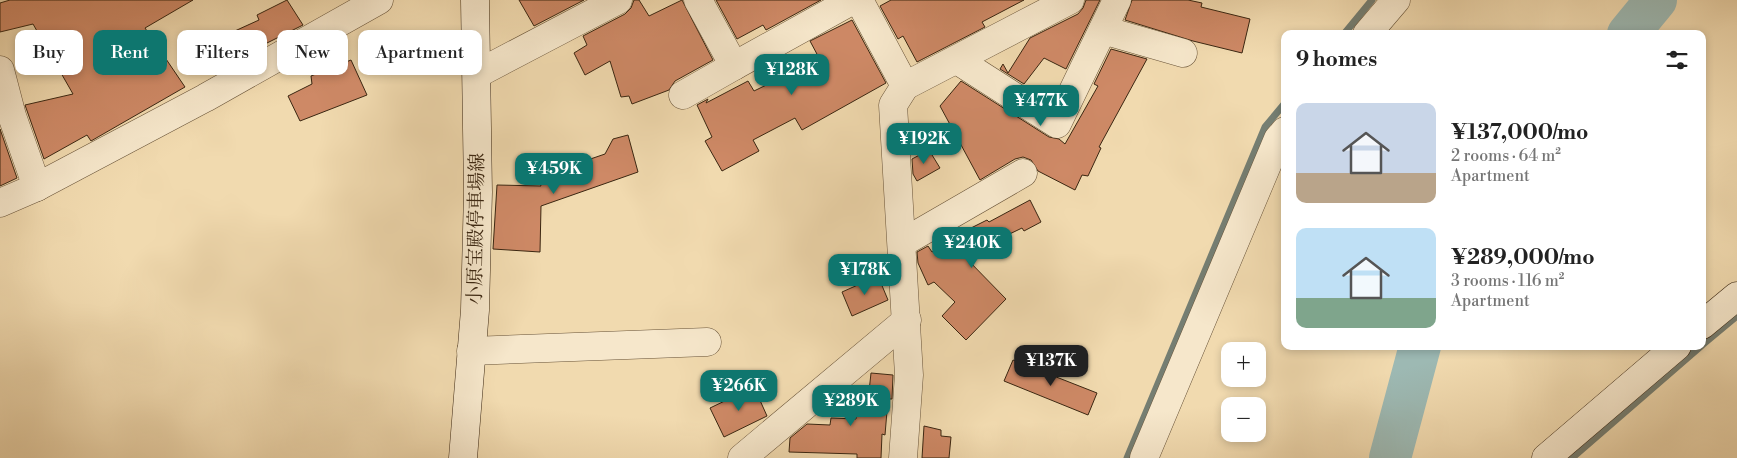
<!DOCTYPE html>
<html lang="en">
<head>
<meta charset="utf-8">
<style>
  :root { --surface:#fff; --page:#f6f6f6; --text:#222; --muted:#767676; --accent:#0f766e }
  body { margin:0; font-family:"Libre Bodoni","Noto Serif JP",serif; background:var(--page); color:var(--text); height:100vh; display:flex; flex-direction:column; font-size:19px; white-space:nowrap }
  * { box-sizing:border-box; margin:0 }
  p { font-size:16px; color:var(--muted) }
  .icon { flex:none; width:28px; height:28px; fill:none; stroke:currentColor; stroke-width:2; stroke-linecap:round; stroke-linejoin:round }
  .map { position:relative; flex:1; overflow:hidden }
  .drawer { position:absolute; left:1281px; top:30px; width:425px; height:320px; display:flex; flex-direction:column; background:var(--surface); border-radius:10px; box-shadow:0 2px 8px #0003 }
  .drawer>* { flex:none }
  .hud { position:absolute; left:15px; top:30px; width:475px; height:45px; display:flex; gap:10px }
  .tools { position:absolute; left:1221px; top:342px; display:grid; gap:10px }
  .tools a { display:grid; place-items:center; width:45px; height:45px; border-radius:10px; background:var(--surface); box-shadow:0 2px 8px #0003; font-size:25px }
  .price { position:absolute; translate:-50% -42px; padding:0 11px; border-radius:10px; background:var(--accent); color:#fff; font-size:16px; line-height:32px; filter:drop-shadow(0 1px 2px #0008) }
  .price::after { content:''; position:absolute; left:50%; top:30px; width:15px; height:11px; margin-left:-8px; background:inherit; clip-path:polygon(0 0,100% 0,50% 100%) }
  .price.selected { background:#222; color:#fff }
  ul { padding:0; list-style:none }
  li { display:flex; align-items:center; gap:15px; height:125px; padding:0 15px }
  li span { display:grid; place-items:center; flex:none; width:140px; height:100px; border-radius:10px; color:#555 }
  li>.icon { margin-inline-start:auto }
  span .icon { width:60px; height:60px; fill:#fffc; stroke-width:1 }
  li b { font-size:21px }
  h2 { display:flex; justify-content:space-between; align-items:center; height:60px; padding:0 15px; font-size:21px }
  .tag { padding:0 18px; border-radius:10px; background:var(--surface); box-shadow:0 2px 8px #0003; font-size:18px; line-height:45px }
  .tag.selected { background:var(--accent); color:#fff }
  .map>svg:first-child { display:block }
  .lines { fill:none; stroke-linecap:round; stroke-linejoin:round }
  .stream { stroke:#757e72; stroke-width:7 }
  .river { stroke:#9db9b3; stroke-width:42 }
  .building { fill:#ce8966; stroke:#3a2611 }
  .street-casing { stroke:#685338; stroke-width:29 }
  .secondary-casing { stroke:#3a2611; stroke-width:29 }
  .street { stroke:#f6e7cb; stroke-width:28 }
  .secondary { stroke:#f6e7cb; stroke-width:28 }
  .labels { text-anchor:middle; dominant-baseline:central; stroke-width:4; stroke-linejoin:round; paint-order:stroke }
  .street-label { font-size:19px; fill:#3a2611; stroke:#f6e7cb }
</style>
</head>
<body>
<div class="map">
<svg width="1737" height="458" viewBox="0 0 1737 458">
  <rect width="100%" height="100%" fill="#f1daaf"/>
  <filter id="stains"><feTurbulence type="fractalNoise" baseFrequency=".004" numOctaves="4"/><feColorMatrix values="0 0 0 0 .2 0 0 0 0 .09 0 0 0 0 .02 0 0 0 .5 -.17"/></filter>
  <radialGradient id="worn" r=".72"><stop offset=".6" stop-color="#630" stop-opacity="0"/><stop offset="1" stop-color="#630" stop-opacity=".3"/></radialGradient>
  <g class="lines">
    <g class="stream">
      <path d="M 1344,34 L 1372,0"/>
      <path d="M 1702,345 L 1737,316"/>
      <path d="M 1127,458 L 1265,127 L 1285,103"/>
      <path d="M 1572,458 L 1701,346"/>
    </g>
    <g class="river">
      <path d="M 1628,34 L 1656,0"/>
      <path d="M 1390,458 L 1420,346"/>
    </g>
  </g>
  <g class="building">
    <path d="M 10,0 L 193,0 L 145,28 L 185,87 L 91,141 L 87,135 L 44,159 L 25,105 L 73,94 L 33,24 L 0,32 L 0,3 Z"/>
    <path d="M 287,0 L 303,25 L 239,57 L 226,35 L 259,20 L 257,15 Z"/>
    <path d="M 519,0 L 584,0 L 534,26 Z"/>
    <path d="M 634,0 L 639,0 L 649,16 L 682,0 L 713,60 L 675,81 L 669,90 L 632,104 L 629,96 L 621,97 L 610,61 L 585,75 L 574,53 L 587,45 L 583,36 L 625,14 L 631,8 Z"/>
    <path d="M 716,0 L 821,0 L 766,30 L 763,25 L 737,39 Z"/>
    <path d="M 891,0 L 1024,0 L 982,22 L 985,27 L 917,62 L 903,36 L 898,39 L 880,6 Z"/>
    <path d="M 1086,0 L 1100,0 L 1066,69 L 1044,58 L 1024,84 L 1000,69 L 1003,64 L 1008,73 L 1030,38 L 1078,14 L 1083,8 Z"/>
    <path d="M 1132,0 L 1188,0 L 1202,3 L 1201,7 L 1250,19 L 1242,53 L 1193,41 L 1125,20 Z"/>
    <path d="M 852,20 L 886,83 L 802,130 L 795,118 L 753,140 L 759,151 L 722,171 L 705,141 L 712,137 L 697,105 L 708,99 L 706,103 L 748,81 L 754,91 L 791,73 L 789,69 L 818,56 L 810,41 Z"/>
    <path d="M 1111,49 L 1147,59 L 1099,147 L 1101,148 L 1088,176 L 1082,175 L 1075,190 L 1038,171 L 1031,160 L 1023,157 L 1015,159 L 980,180 L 940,106 L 961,81 L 1049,137 L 1059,139 L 1065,144 L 1098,86 L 1094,84 Z"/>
    <path d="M 351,60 L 367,95 L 300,121 L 288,96 L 312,84 L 311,76 Z"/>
    <path d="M 0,129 L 17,178 L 0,186 Z"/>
    <path d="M 628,135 L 638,172 L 541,206 L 540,252 L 493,249 L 497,185 L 541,186 L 538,177 L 605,154 L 613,139 Z"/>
    <path d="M 929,150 L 940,168 L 917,181 L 913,174 L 912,159 Z"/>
    <path d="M 1030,200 L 1041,222 L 1024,231 L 1022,228 L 964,256 L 1006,299 L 966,340 L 942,316 L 955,302 L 934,282 L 928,285 L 918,263 L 917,252 L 928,246 L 932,252 L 968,232 L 967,230 L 987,220 L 989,222 Z"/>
    <path d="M 878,276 L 888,300 L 852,316 L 842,292 Z"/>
    <path d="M 1013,360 L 1097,393 L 1088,415 L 1004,381 Z"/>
    <path d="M 871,373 L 893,375 L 892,399 L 888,399 L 885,435 L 882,434 L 881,458 L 857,458 L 857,454 L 789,452 L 790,438 L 807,424 L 830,425 L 831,418 L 856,419 L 858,400 L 868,401 Z"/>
    <path d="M 754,387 L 767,416 L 724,437 L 710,408 Z"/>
    <path d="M 924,426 L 941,430 L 941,436 L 951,437 L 949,458 L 922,458 Z"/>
  </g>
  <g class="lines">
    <defs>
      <g id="street">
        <path d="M 698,0 L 734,66 L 853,0"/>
        <path d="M 859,0 L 905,86 L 893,105 L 909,375 L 903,458"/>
        <path d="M 1103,30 L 1183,53"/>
        <path d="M 1367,34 L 1396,0"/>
        <path d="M 957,60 L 1057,124 L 1117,0"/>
        <path d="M 0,70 L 12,116 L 37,187"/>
        <path d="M 477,74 L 618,0"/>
        <path d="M 905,86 L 1070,0"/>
        <path d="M 683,95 L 734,66"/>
        <path d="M 0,203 L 37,187 L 205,98 L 379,0"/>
        <path d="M 902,243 L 1023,173"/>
        <path d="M 471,351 L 707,342"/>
        <path d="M 742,458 L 907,320"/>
        <path d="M 1144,458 L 1278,139 L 1285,131"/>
      </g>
      <g id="secondary">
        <path d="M 1702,325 L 1737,296"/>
        <path d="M 463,458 L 475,310 L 478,192 L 475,0"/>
        <path d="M 1546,458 L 1677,346"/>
      </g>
    </defs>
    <use href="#street" class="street-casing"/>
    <use href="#secondary" class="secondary-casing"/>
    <use href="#street" class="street"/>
    <use href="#secondary" class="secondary"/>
  </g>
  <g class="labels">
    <g class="street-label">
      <text transform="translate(476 229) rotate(-89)">小原宝殿停車場線</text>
    </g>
  </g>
  <rect width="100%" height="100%" filter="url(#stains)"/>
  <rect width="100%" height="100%" fill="url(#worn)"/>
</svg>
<div class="tools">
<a>+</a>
<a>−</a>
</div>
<b class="price" style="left:792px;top:96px">¥128K</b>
<b class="price" style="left:1041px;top:127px">¥477K</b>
<b class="price" style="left:924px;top:165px">¥192K</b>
<b class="price" style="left:554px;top:195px">¥459K</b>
<b class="price" style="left:972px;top:269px">¥240K</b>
<b class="price" style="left:865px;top:296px">¥178K</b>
<b class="price selected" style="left:1051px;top:387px">¥137K</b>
<b class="price" style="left:739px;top:412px">¥266K</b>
<b class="price" style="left:851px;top:427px">¥289K</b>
<div class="hud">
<a class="tag">Buy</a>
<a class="tag selected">Rent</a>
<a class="tag">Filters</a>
<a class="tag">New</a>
<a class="tag">Apartment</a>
</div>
<section class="drawer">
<h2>9 homes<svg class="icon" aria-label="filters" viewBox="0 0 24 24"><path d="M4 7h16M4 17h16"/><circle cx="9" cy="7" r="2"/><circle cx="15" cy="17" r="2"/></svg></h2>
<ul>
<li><span style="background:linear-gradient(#c9d6e8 70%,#b9a48a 0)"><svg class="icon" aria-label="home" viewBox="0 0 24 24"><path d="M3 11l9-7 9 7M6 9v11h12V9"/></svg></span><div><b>¥137,000/mo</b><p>2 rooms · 64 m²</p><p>Apartment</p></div></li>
<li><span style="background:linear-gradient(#bfe0f5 70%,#7fa58c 0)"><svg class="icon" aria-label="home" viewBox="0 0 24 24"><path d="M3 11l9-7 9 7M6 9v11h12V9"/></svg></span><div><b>¥289,000/mo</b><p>3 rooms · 116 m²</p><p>Apartment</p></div></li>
</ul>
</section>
</div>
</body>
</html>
